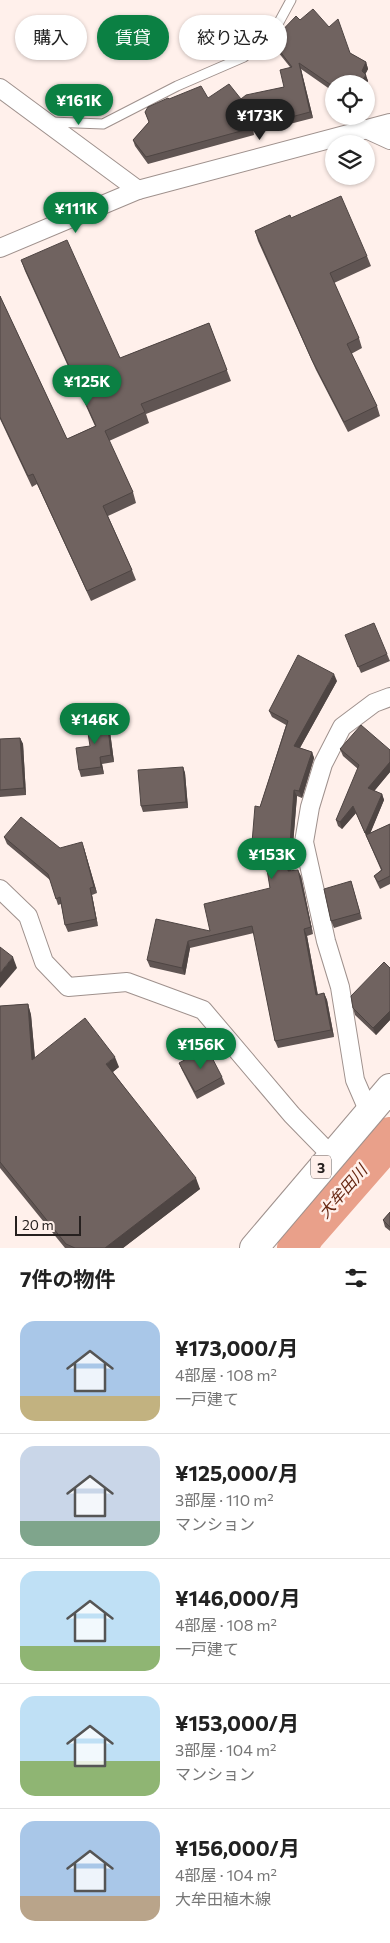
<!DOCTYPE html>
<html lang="ja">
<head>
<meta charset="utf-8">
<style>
  :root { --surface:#fff; --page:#f6f6f6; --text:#222; --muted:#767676; --line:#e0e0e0; --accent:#0b8043 }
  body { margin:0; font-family:Commissioner,"Noto Sans JP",sans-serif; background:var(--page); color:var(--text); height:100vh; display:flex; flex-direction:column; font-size:19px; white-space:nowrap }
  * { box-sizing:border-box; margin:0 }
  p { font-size:16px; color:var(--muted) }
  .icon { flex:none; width:28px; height:28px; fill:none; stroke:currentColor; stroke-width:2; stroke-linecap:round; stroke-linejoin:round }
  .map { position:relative; height:1248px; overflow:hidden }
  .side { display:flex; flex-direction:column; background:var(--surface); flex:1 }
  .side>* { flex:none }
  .hud { position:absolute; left:15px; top:15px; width:360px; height:45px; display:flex; gap:10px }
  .tools { position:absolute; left:325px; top:75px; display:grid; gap:10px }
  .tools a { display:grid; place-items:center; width:50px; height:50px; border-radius:50%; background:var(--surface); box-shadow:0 1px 4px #0004; font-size:25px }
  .scale { position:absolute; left:15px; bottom:12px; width:66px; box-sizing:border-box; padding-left:5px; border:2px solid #26201f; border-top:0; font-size:14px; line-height:18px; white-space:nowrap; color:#26201f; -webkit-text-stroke:4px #fff0eb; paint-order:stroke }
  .price { position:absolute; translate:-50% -42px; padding:0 11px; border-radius:18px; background:var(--accent); color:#fff; font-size:16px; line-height:32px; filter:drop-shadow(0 1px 2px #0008) }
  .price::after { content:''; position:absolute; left:50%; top:30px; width:15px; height:11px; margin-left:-8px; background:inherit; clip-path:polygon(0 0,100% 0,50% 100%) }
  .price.current { background:#222; color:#fff }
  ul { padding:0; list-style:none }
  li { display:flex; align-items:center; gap:15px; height:125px; padding:0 20px }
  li+li { border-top:1px solid var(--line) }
  li span { display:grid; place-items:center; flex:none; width:140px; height:100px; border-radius:15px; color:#555 }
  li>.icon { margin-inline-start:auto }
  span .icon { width:60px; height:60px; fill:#fffc; stroke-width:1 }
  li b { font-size:21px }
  h2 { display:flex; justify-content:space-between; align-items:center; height:60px; padding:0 20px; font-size:21px }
  .pill { padding:0 18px; border-radius:22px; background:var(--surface); box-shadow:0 1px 4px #0004; font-size:18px; line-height:45px }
  .pill.current { background:var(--accent); color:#fff }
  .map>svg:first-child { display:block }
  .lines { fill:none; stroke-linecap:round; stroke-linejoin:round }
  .river { stroke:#e9a08a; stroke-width:40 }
  .lane-casing { stroke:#9f918d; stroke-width:11 }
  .street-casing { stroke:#9f918d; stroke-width:20 }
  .primary-casing { stroke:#9f918d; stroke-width:30 }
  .lane { stroke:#fff; stroke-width:9 }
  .street { stroke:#fff; stroke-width:18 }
  .primary { stroke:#fff; stroke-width:28 }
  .wall { fill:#605553 }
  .shaded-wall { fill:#4e4543 }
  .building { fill:#706360; stroke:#4e4543 }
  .labels { text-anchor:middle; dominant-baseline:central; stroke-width:5; stroke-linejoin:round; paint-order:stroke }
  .shield { fill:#fff0eb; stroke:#675e5c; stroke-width:1 }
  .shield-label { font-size:14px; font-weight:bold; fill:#26201f }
  .water-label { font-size:16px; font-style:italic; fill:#672712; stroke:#fff0eb }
</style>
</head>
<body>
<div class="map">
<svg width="390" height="1248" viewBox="0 0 390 1248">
  <rect width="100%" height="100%" fill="#fff0eb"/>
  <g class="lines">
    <path class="river" d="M 297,1248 L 305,1234 L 390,1137"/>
    <defs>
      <path id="lane" d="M 51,122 L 103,124 L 177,86 L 244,57 L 272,35 L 291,0"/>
      <g id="street">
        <path d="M 0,88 L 138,190"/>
        <path d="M 366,129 L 390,140"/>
        <path d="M 0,248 L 138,190 L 390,123"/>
        <path d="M 0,889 L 28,916 L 44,962 L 68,987 L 127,982 L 203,1010 L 292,1115 L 331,1155"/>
        <path d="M 368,1110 L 355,1080 L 340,987 L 326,941 L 304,842 L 310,807 L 323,764 L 342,727 L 374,703 L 390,697"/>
      </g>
      <path id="primary" d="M 254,1248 L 390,1088"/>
    </defs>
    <use href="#lane" class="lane-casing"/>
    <use href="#street" class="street-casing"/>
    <use href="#primary" class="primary-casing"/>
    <use href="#lane" class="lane"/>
    <use href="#street" class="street"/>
    <use href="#primary" class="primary"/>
  </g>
  <g class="wall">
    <path d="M 272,41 L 350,53 L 366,62 L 368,69 L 365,74 L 368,81 L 366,84 L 334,84 L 334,92 L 301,69 L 313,118 L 278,127 L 252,124 L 254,135 L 148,164 L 135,146 L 133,140 L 149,122 L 145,112 L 169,99 L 241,99 L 284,87 L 290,67 L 274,47 Z"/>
    <path d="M 291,218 L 367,256 L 371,266 L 334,283 L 359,338 L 362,348 L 351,354 L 377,406 L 380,416 L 348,432 L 316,370 L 258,241 L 255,231 Z"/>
    <path d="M 21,260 L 120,358 L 209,323 L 231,381 L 146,414 L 149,423 L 109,441 L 133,492 L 136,503 L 108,516 L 132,570 L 136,580 L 91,601 L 37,484 L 32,487 L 0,419 L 0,296 L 67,439 L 95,426 L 25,271 Z"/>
    <path d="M 348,642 L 387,654 L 390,661 L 361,673 Z"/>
    <path d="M 337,681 L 300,748 L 312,752 L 314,758 L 302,798 L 297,796 L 291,871 L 301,876 L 313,934 L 307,936 L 318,995 L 324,993 L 327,1000 L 334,1037 L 278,1048 L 275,1041 L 254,933 L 190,948 L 185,975 L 150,967 L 147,960 L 210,931 L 270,888 L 266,863 L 254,862 L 251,855 L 260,807 L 286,725 L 272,717 L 269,711 Z"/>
    <path d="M 107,718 L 109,724 L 114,762 L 102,764 L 104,774 L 81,777 L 79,770 L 90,746 Z"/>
    <path d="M 20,738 L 23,744 L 26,795 L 0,797 L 0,739 Z"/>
    <path d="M 340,749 L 390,750 L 390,772 L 374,791 L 382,794 L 384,800 L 370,833 L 390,824 L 390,884 L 380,889 L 377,883 L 374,876 L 381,870 L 356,813 L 342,829 L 338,826 L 336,820 L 358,769 L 343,756 Z"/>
    <path d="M 183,767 L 185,773 L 188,808 L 143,812 L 141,806 Z"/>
    <path d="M 4,837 L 60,848 L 84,848 L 97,893 L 92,895 L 98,926 L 68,932 L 65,925 L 61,904 L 58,905 L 50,880 L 7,844 Z"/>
    <path d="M 351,881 L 362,919 L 334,928 L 331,921 Z"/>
    <path d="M 390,968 L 390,1020 L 376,1035 L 355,1015 L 353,1008 Z"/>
    <path d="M 28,1004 L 31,1015 L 35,1058 L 119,1067 L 113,1072 L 200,1189 L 123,1248 L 65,1248 L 0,1168 L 0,1006 Z"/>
    <path d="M 179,1063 L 222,1077 L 225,1084 L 197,1099 L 182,1070 Z"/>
    <path d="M 390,1212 L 390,1231 L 385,1227 L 383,1220 Z"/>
  </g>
  <g class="shaded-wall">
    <path d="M 366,62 L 368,69 L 365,75 L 366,75 L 368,81 L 366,84 L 360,84 L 362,71 Z"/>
    <path d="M 299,63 L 301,69 L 313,118 L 310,112 Z"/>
    <path d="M 250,118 L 252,124 L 254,135 L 252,128 Z"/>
    <path d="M 334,674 L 337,681 L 297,753 L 294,746 Z"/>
    <path d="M 107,718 L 109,724 L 114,762 L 111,755 Z"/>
    <path d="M 20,738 L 23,744 L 26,795 L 24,788 Z"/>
    <path d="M 312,752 L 314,758 L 302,798 L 299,791 Z"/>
    <path d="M 100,757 L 102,764 L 104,774 L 101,767 Z"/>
    <path d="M 390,762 L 390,772 L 371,795 L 368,788 Z"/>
    <path d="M 183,767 L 185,773 L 188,808 L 186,802 Z"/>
    <path d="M 294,790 L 297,796 L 290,878 L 288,871 Z"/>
    <path d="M 382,794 L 384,800 L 368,839 L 366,835 L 368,839 L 365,833 Z"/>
    <path d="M 353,806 L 356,813 L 342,829 L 340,822 Z"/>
    <path d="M 82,842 L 84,848 L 97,893 L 94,887 Z"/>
    <path d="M 298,870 L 301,876 L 313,934 L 311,927 Z"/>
    <path d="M 90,888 L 92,895 L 98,926 L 96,919 Z"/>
    <path d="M 304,929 L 307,936 L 319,1002 L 316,995 Z"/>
    <path d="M 188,941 L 190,948 L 185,975 L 182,968 Z"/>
    <path d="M 13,957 L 17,968 L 0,988 L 0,973 Z"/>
    <path d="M 324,993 L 327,1000 L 334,1037 L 331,1030 Z"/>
    <path d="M 28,1004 L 31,1015 L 36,1071 L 32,1060 Z"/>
    <path d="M 390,1011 L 390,1020 L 376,1035 L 373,1028 Z"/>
    <path d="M 115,1057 L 119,1067 L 110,1074 L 106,1064 Z"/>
    <path d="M 196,1178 L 200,1189 L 123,1248 L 105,1248 Z"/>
  </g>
  <g class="building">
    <path d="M 313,9 L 329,27 L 338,19 L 350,53 L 366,62 L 362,71 L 366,75 L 360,84 L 334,84 L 334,87 L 299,63 L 310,112 L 276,121 L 250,118 L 252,128 L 146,157 L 133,140 L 149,122 L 145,112 L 148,107 L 168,98 L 169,99 L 201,86 L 208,98 L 229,84 L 241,99 L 246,95 L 284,87 L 280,70 L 292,67 L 272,41 L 296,16 L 300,20 Z"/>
    <path d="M 341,196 L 367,256 L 330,273 L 359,338 L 347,344 L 377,406 L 344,422 L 312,360 L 255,231 L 290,215 L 291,218 Z"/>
    <path d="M 67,240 L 120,358 L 209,323 L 227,370 L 141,404 L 145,412 L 105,431 L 133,492 L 103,506 L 132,570 L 87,591 L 33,474 L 28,476 L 0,417 L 0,296 L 67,439 L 96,426 L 21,260 Z"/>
    <path d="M 374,623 L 387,654 L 358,667 L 345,635 Z"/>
    <path d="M 298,655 L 334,674 L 294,746 L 312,752 L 299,791 L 294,790 L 288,871 L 298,870 L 311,927 L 304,929 L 316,995 L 324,993 L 331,1030 L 275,1041 L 252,926 L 188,941 L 182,968 L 147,960 L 156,919 L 210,931 L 204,904 L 270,888 L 265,857 L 251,855 L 255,806 L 260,807 L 288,721 L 269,711 Z"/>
    <path d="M 107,718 L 111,755 L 100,757 L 101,767 L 79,770 L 76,748 L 90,746 L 86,720 Z"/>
    <path d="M 361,725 L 390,750 L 390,762 L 368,788 L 382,794 L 365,833 L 353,806 L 340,822 L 336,820 L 359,765 L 340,749 Z"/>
    <path d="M 20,738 L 24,788 L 0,790 L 0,739 Z"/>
    <path d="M 183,767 L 186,802 L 141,806 L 138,770 Z"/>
    <path d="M 21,817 L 60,848 L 82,842 L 94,887 L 90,888 L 96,919 L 65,925 L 60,897 L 56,899 L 48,874 L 4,837 Z"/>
    <path d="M 390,824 L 390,876 L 378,882 L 374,876 L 382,870 L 366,835 Z"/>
    <path d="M 351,881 L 360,913 L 331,921 L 324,889 Z"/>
    <path d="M 0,947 L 13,957 L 0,973 Z"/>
    <path d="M 384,962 L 390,968 L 390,1011 L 373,1028 L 353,1008 L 351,996 Z"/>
    <path d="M 28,1004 L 32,1060 L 85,1018 L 115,1057 L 106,1064 L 196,1178 L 105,1248 L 75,1248 L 66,1244 L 0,1162 L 0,1006 Z"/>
    <path d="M 207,1048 L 222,1077 L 195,1092 L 179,1063 Z"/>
    <path d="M 390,1212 L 390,1227 L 383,1220 Z"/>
  </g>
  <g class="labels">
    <rect class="shield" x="311" y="1155.5" width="20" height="23" rx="4"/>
    <g class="shield-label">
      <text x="321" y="1167">3</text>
    </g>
    <g class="water-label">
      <text transform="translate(342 1191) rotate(-49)">大牟田川</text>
    </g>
  </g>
</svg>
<div class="tools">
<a><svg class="icon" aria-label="locate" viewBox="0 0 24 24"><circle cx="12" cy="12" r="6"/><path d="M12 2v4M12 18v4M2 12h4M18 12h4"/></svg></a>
<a><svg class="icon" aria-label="layers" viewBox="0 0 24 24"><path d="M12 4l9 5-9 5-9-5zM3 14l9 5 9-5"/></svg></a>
</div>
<div class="scale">20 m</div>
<b class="price" style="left:79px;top:126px">¥161K</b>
<b class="price current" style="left:260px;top:141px">¥173K</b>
<b class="price" style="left:76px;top:234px">¥111K</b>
<b class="price" style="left:87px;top:407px">¥125K</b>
<b class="price" style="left:95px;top:745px">¥146K</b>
<b class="price" style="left:272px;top:880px">¥153K</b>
<b class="price" style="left:201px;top:1070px">¥156K</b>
<div class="hud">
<a class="pill">購入</a>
<a class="pill current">賃貸</a>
<a class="pill">絞り込み</a>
</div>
</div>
<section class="side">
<h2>7件の物件<svg class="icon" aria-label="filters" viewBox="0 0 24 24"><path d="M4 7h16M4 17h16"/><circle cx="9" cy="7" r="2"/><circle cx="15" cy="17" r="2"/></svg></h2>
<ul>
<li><span style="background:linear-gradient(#a9c7e8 75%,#c2b280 0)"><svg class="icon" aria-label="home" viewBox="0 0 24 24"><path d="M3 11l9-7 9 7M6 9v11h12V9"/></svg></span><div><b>¥173,000/月</b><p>4部屋 · 108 m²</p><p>一戸建て</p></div></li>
<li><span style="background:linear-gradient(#c9d6e8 75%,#7fa58c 0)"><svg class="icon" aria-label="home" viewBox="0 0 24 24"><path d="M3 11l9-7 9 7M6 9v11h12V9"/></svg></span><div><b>¥125,000/月</b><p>3部屋 · 110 m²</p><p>マンション</p></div></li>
<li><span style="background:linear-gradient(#bfe0f5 75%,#8fb573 0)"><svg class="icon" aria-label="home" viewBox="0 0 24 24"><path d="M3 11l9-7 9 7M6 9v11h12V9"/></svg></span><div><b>¥146,000/月</b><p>4部屋 · 108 m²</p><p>一戸建て</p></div></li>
<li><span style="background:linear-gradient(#bfe0f5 65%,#8fb573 0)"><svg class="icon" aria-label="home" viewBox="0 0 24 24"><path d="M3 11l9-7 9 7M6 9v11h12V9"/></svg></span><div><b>¥153,000/月</b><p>3部屋 · 104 m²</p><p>マンション</p></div></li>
<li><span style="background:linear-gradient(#a9c7e8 75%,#b9a48a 0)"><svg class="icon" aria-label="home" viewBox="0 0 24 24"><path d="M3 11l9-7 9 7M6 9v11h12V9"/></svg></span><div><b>¥156,000/月</b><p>4部屋 · 104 m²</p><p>大牟田植木線</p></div></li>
</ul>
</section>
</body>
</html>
